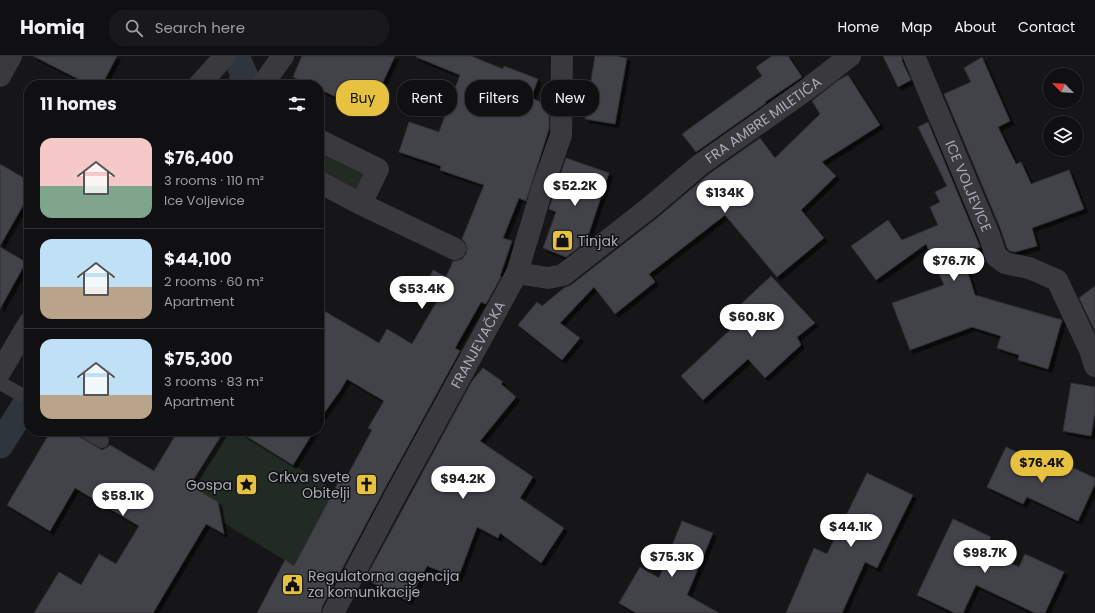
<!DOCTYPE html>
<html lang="en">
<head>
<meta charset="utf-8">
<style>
  :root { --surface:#101012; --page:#19191b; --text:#f1f3f6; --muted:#9c9d9f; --line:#303032; --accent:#e6c240 }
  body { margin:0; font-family:Poppins,sans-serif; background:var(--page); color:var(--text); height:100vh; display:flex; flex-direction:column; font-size:15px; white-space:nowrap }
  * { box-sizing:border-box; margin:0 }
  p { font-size:13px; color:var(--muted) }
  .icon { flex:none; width:22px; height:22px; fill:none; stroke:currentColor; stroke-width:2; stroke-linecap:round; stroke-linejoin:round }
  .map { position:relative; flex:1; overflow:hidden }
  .panel { position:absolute; left:24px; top:24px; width:300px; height:356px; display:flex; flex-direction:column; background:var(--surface); border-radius:16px; box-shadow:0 1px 3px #0004,0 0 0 1px var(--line) }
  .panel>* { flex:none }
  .guide { position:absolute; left:336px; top:24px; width:380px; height:36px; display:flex; gap:8px }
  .needle { width:26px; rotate:294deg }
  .fabs { position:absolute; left:1043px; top:12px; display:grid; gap:8px }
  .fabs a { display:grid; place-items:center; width:40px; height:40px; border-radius:50%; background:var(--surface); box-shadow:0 1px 3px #0004,0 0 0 1px var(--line); font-size:20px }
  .price { position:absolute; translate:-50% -34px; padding:0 9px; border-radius:14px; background:#fff; color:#222; font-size:13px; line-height:26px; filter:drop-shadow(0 1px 2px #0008) }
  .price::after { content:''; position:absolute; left:50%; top:24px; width:12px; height:9px; margin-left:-6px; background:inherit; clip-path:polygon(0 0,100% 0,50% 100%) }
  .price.on { background:var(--accent); color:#111 }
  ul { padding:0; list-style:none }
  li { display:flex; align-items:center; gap:12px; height:100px; padding:0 16px }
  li+li { border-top:1px solid var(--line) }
  li span { display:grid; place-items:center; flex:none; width:112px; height:80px; border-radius:12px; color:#555 }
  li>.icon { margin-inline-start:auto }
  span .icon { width:48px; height:48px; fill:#fffc; stroke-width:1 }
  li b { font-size:17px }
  h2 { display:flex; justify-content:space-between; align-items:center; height:48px; padding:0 16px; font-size:17px }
  .pill { padding:0 14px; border-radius:16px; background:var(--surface); box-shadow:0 1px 3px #0004,0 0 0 1px var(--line); font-size:14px; line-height:36px }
  .pill.on { background:var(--accent); color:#111 }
  header { display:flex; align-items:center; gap:24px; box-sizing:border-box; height:56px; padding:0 20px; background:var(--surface); border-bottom:1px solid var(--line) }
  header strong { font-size:19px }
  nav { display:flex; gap:22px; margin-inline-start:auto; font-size:14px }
  .search { width:280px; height:36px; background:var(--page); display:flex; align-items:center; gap:10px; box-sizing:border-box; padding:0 14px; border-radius:16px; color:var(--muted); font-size:15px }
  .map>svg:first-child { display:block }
  .green { fill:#222a24 }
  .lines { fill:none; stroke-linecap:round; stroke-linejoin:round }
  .canal { stroke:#2f353d; stroke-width:27 }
  .building { fill:#434348; stroke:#313034; filter:url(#shadow) }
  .lane { stroke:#39393e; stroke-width:14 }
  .street { stroke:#39393e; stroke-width:22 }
  .labels { text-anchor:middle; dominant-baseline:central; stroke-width:3; stroke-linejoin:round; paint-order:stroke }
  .street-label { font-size:14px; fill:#a9abb7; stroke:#111113 }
  .poi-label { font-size:14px; fill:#a9abb7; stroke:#111113; text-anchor:start }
</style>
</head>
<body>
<header>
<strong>Homiq</strong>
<div class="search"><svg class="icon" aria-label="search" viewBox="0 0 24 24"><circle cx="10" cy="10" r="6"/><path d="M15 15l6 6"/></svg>Search here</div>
<nav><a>Home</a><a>Map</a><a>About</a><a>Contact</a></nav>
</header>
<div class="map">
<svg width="1095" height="557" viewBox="0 0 1095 557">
  <defs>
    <filter id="shadow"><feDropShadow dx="3.5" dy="3.5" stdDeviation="0" flood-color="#0009"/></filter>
  </defs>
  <rect width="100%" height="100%" fill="#161618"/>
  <g class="green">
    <path d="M 319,88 L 366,112 L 354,140 L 319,121 Z"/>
    <path d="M 224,375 L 247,375 L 245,379 L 338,437 L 327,459 L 322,456 L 294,510 L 222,466 L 218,446 L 199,434 L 195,421 Z"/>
  </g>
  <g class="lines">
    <g class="canal">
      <path d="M 236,0 L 244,18 L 241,29"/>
      <path d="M 0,389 L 29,343"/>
    </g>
  </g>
  <g class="building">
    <path d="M 33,0 L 117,0 L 102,29 L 90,29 Z"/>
    <path d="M 302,0 L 395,0 L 369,56 L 319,33 L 319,29 L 311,29 L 293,21 Z"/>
    <path d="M 416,0 L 471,0 L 503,13 L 504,10 L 538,23 L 531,42 L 549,49 L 549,73 L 526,145 L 519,142 L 503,182 L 512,185 L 500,220 L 501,221 L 486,248 L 481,246 L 455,292 L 460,295 L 384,434 L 322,551 L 321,557 L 257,557 L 285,504 L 294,510 L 342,419 L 346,422 L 372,374 L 368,372 L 384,345 L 347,323 L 340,335 L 319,364 L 319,252 L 379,287 L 387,273 L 412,288 L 437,245 L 422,238 L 433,214 L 446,221 L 453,205 L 456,205 L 462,203 L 466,198 L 467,192 L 465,186 L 462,183 L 484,129 L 440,114 L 441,110 L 399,96 L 409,66 L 439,76 L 460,19 L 416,1 Z"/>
    <path d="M 595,0 L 614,0 L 627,2 L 615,68 L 585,63 Z"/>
    <path d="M 772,0 L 788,0 L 802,21 L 765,46 L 766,47 L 696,96 L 682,78 L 762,20 L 756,11 Z"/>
    <path d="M 883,0 L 902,0 L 902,5 L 911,24 L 898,31 Z"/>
    <path d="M 982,1 L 1010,65 L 998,71 L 1016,108 L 1021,106 L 1031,128 L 1069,114 L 1084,153 L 1032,172 L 1037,190 L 1015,196 L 1010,195 L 1007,192 L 1001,174 L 944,38 L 971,26 L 964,12 Z"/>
    <path d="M 848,19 L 880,69 L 822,106 L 836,120 L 801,154 L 824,182 L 777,221 L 725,159 L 649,218 L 655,226 L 615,258 L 594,231 L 560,267 L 580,282 L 562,304 L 518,269 L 537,246 L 542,250 L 564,232 L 571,229 L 657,162 L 709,118 L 760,82 L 775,102 L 820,58 L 812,45 L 837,25 Z"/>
    <path d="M 928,66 L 980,191 L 962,199 L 975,239 L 1062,264 L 1048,313 L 1018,304 L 1019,299 L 997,292 L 1001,280 L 972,271 L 910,294 L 892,247 L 944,229 L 926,188 L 876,224 L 851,190 L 888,164 L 902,184 L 938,169 L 930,151 L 940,146 L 935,136 L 947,130 L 918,71 Z"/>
    <path d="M 566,102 L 609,117 L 586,186 L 566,201 L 543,192 L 556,156 L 549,153 Z"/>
    <path d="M 0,108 L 29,125 L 29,139 L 0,190 Z"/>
    <path d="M 0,191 L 26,206 L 0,253 Z"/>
    <path d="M 771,220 L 815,267 L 797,281 L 801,289 L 765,322 L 748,303 L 703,344 L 681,320 L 733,271 L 725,263 Z"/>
    <path d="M 1095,230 L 1095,275 L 1079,242 Z"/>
    <path d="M 483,312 L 503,326 L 501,328 L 516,341 L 480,385 L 533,421 L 520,442 L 564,472 L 541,507 L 500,477 L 498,482 L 477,471 L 458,522 L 427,510 L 408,545 L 365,523 L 472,325 Z"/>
    <path d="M 1071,327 L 1095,331 L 1095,356 L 1091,380 L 1063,375 Z"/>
    <path d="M 51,375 L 70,375 L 102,394 L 106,392 L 110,389 L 154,415 L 178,375 L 224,375 L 190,429 L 218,446 L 224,478 L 206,468 L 153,557 L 34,557 L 59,516 L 81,529 L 99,498 L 116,508 L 139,470 L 75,432 L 50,475 L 7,449 Z"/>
    <path d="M 238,375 L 314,375 L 293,409 Z"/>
    <path d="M 1006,391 L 1056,415 L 1058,405 L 1095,422 L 1095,428 L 1078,465 L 1027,441 L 1023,448 L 987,431 Z"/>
    <path d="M 867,417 L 913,439 L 877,512 L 865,506 L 842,557 L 786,557 L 814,492 L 827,498 Z"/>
    <path d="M 953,463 L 991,481 L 985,495 L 1019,511 L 1025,498 L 1064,516 L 1045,557 L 1035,557 L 976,529 L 963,557 L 955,557 L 917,539 Z"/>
    <path d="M 682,465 L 713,477 L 687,539 L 719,557 L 636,557 L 619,547 L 640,511 L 659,522 Z"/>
  </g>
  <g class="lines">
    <g class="lane">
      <path d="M 0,327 L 29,343"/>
      <path d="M 85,375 L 102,385"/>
    </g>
    <g class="street">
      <path id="s1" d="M 914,0 L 989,179 L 996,200 L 1005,207 L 1029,212 L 1057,224 L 1090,294 L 1095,310"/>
      <path d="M 0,20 L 11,0"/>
      <path d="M 199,29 L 225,0"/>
      <path d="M 262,29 L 283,0"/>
      <path d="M 319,84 L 378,113 L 361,148 L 319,126"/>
      <path d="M 361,148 L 455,193"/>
      <path id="s2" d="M 517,217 L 548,222 L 563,219 L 649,152 L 701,108 L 806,34 L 850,0"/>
      <path d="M 0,316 L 29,267"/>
      <path id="s3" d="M 333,557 L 395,440 L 517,217 L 542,133 L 561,79 L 562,0"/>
    </g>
  </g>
  <defs>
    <symbol id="shop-square" viewBox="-11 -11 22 22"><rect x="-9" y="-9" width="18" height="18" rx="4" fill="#e6c240" stroke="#111113"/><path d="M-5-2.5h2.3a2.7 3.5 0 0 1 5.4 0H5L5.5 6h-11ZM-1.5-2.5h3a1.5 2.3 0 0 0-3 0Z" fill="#111"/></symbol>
    <symbol id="sight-square" viewBox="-11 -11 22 22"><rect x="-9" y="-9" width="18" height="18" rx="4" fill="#e6c240" stroke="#111113"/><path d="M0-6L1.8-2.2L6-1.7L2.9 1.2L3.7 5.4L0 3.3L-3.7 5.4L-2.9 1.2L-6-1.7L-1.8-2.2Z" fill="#111"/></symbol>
    <symbol id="church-square" viewBox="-11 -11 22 22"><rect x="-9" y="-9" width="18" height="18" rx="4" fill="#e6c240" stroke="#111113"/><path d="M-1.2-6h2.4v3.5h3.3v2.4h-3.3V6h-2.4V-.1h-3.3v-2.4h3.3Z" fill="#111"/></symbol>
    <symbol id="civic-square" viewBox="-11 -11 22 22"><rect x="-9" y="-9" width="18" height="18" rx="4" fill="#e6c240" stroke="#111113"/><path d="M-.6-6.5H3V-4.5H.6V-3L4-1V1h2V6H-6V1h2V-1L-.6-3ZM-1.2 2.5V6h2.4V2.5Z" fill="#111"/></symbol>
  </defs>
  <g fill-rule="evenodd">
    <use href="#shop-square" x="550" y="172" width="25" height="25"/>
    <use href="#sight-square" x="234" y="416" width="25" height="25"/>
    <use href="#church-square" x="354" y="416" width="25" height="25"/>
    <use href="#civic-square" x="280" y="516" width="25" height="25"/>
  </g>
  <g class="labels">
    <g class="street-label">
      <text stroke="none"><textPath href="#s2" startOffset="300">FRA AMBRE MILETIĆA</textPath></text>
      <text stroke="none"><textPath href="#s1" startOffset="141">ICE VOLJEVICE</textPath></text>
      <text stroke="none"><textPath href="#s3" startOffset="305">FRANJEVAČKA</textPath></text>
    </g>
    <g class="poi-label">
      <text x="578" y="185">Tinjak</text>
      <text x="350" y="421" text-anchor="end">Crkva svete<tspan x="350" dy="16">Obitelji</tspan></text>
      <text x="232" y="429" text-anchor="end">Gospa</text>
      <text x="308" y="520">Regulatorna agencija<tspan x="308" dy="16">za komunikacije</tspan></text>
    </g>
  </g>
</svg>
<div class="fabs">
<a><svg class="needle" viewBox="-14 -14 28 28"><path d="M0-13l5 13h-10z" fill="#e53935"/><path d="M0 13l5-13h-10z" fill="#9c9d9f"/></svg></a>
<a><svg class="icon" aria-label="layers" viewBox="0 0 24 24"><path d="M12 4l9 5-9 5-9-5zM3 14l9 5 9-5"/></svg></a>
</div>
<b class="price" style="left:575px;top:151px">$52.2K</b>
<b class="price" style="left:725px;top:158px">$134K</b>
<b class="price" style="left:954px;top:226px">$76.7K</b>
<b class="price" style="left:422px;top:254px">$53.4K</b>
<b class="price" style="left:752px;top:282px">$60.8K</b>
<b class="price on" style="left:1042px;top:428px">$76.4K</b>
<b class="price" style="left:463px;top:444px">$94.2K</b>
<b class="price" style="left:123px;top:461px">$58.1K</b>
<b class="price" style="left:851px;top:492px">$44.1K</b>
<b class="price" style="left:985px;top:518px">$98.7K</b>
<b class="price" style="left:672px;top:522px">$75.3K</b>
<div class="guide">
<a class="pill on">Buy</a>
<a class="pill">Rent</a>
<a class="pill">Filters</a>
<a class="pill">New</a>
</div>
<section class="panel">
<h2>11 homes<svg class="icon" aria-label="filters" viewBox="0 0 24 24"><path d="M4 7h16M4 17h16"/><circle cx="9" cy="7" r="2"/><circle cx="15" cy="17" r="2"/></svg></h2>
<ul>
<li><span style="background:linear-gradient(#f6c9c9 60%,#7fa58c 0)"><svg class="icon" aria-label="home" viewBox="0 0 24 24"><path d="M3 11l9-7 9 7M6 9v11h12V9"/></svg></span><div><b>$76,400</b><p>3 rooms · 110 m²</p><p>Ice Voljevice</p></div></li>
<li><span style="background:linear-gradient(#bfe0f5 60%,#b9a48a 0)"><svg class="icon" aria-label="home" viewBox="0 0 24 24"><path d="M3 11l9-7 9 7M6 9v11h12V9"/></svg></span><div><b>$44,100</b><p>2 rooms · 60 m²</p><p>Apartment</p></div></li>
<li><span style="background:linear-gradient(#bfe0f5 70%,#b9a48a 0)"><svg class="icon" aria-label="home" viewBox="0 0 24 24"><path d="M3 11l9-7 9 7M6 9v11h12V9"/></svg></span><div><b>$75,300</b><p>3 rooms · 83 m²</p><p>Apartment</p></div></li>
</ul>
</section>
</div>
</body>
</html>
